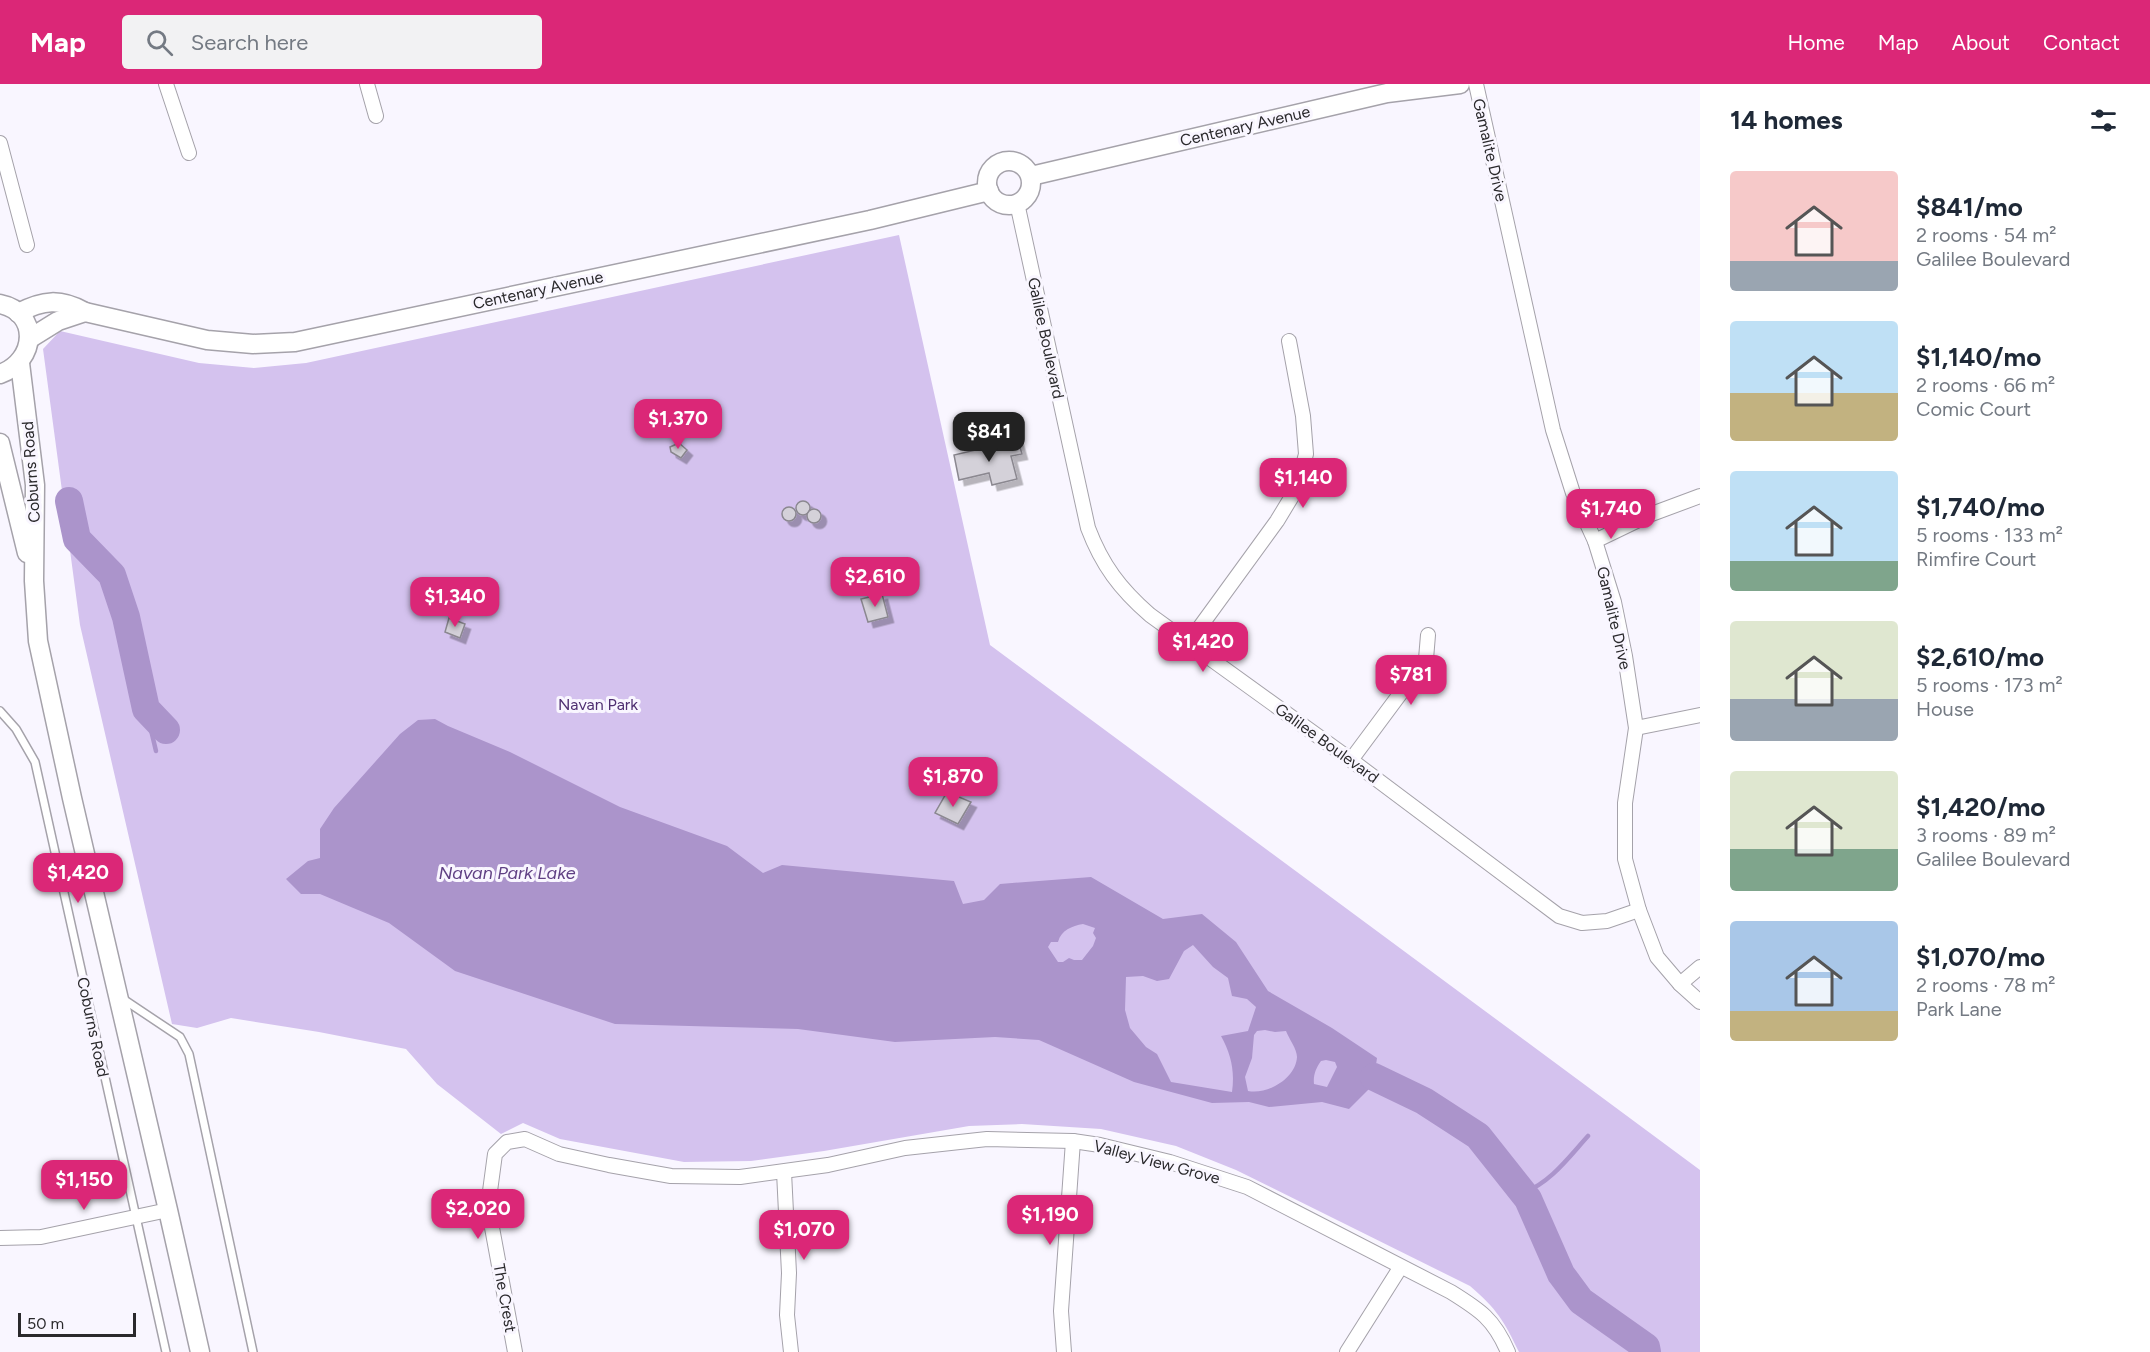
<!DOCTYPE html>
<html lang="en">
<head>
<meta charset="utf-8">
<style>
  :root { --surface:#fff; --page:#f2f2f3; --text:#1f2937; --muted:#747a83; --accent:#db2777 }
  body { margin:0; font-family:Figtree,sans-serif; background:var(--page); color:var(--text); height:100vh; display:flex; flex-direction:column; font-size:22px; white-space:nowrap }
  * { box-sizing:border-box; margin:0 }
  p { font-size:20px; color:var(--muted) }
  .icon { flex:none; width:33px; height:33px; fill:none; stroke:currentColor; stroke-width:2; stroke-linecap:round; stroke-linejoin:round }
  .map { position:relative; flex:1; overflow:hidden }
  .side { display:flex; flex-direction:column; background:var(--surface); width:450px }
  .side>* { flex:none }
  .scale { position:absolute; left:18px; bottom:15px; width:118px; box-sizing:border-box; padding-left:6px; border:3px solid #2a292c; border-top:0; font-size:16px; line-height:21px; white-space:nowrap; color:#2a292c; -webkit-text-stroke:4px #f9f6ff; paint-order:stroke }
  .price { position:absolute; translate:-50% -51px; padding:0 14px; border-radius:12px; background:var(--accent); color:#fff; font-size:20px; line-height:39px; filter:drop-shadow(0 2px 3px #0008) }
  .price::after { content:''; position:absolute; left:50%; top:36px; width:18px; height:14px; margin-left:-9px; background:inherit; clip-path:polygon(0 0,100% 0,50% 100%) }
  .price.on { background:#222; color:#fff }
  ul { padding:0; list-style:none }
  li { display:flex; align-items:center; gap:18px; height:150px; padding:0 30px }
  li span { display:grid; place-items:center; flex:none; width:168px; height:120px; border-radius:6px; color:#555 }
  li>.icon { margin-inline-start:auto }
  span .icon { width:72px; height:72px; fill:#fffc; stroke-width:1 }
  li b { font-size:26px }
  h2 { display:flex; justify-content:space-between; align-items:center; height:72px; padding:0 30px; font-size:26px }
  header { display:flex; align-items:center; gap:36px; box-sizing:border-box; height:84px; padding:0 30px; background:var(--accent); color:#fff }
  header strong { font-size:28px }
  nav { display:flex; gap:33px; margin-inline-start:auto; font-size:21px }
  .search { width:420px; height:54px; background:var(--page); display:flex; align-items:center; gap:15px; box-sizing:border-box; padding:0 21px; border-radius:6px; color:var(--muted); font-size:22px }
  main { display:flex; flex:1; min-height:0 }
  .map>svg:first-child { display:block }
  .green { fill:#d4c2ee }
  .water { fill:#ab94cb; fill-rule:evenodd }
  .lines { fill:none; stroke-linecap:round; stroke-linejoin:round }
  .stream { stroke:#ab94cb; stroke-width:4.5 }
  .river { stroke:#ab94cb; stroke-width:28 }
  .building { fill:#d4d1d9; stroke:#8b8890; stroke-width:1.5; filter:url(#shadow) }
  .service-casing { stroke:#a5a2aa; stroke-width:10 }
  .minor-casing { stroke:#a5a2aa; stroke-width:16 }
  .tertiary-casing { stroke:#a5a2aa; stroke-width:21 }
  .service { stroke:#fff; stroke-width:7 }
  .minor { stroke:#fff; stroke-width:14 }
  .tertiary { stroke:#fff; stroke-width:18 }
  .labels { text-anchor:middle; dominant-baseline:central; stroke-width:6; stroke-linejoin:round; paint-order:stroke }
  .street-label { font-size:16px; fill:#2a292c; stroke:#f9f6ff }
  .park-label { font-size:16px; fill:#4f2f71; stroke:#f9f6ff }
  .water-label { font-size:18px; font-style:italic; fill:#604084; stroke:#f9f6ff }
</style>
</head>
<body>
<header>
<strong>Map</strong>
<div class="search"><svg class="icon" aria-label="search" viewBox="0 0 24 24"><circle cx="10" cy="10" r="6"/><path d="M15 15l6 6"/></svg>Search here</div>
<nav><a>Home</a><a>Map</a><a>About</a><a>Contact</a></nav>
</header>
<main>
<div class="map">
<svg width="1700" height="1268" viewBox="0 0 1700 1268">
  <defs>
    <filter id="shadow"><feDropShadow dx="5.5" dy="5.5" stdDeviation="0" flood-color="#0004"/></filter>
  </defs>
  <rect width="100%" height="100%" fill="#f9f6ff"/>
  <path class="green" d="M 899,151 L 990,561 L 1700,1086 L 1700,1268 L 1519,1268 C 1504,1237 1497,1225 1470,1202 L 1236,1086 L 1176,1062 L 1101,1045 L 1022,1040 L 969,1042 L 824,1067 L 751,1077 L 684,1078 L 560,1055 L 523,1039 L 501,1050 L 437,1000 L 406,965 L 319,948 L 231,934 L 197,944 L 172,940 L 80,541 L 43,265 L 60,247 L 199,279 L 254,284 L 306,279 Z"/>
  <path class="water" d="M 435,635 L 448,642 L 510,668 L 620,723 L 727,762 L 763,789 L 782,781 L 954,797 L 963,820 L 984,816 L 1000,800 L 1091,793 L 1163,835 L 1202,830 L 1236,858 L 1268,907 L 1332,944 L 1377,974 L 1373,1001 L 1349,1025 L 1322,1018 L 1269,1023 L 1249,1018 L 1212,1019 L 1134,998 L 1039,956 L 995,953 L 895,958 L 798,945 L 615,940 L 455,887 L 389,839 L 320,810 L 301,810 L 286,795 L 308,777 L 320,774 L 320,745 L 334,724 L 400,650 L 418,636 ZM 1083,840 L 1095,844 L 1093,849 L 1096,854 L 1093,862 L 1082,876 L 1074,876 L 1069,874 L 1063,878 L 1058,878 L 1048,863 L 1051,858 L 1058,858 C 1061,846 1072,842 1083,840 ZM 1193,861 L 1213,883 L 1228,894 L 1232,912 L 1247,915 L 1256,923 L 1248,947 L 1221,952 C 1231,970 1235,987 1232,1008 L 1171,998 L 1157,970 L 1146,963 L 1130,944 L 1125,926 L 1126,893 L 1143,892 L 1157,897 L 1169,895 L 1184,867 ZM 1265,946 L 1275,948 L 1286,947 C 1289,955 1297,965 1297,973 C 1296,994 1268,1011 1248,1007 L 1245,993 L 1252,974 L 1254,951 L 1257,947 ZM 1326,976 L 1335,978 L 1337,983 L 1327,1003 L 1314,1000 C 1313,991 1316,984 1321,977 Z"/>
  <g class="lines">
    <g class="stream">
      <path d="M 146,625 L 156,667"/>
      <path d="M 1523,1109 C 1551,1098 1568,1074 1588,1052"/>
    </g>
    <g class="river">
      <path d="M 69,417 L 77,455 L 112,491 L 126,533 L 146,625 L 166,646"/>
      <path d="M 1374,993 L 1424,1017 L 1478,1052 L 1528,1115 L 1561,1190 L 1581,1217 L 1646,1263 L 1647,1268"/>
    </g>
  </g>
  <g class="building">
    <path d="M 1018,356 L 1022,370 L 1011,372 L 1017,395 L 992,401 L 989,389 L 959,396 L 954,371 Z"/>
    <path d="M 679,359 L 687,366 L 681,374 L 671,368 L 670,363 Z"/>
    <circle cx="803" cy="424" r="7"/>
    <circle cx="789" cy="430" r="7"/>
    <circle cx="814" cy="432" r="7"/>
    <path d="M 882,510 L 888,533 L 868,538 L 861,515 Z"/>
    <path d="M 449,534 L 465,540 L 460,554 L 445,548 Z"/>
    <path d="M 947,708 L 971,718 L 958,740 L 935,729 Z"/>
  </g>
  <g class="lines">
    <defs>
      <g id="service">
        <path d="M 0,627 L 16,645 L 35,678 L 166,1268"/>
        <path d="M 123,915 L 180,953 L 189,970 L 253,1268"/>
      </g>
      <g id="minor">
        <path d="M 166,0 L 189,69"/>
        <path d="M 367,0 L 376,32"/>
        <path d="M 1476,0 L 1553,346 L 1573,409 L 1595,457 L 1614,518 L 1625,572 L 1636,644 L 1625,719 L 1625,775 L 1639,826 L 1657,873 L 1680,900 L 1700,918"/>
        <path d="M 0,59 L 27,161"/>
        <path d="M 1017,119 L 1088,444 C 1102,481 1120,505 1150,531 L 1351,676 L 1559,832 L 1582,839 L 1607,837 L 1639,826"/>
        <path d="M 1595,457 L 1649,431 L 1700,412"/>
        <path d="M 1189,558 L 1277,437 L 1297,404 L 1306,370 L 1303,332 L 1289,257"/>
        <path d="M 1636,644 L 1700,631"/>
        <path d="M 1351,676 L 1426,575 L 1428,551"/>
        <path d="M 1680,900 L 1700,883"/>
        <path d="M 784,1088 L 789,1189 L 787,1231 L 791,1268"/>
        <path d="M 0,1154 L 41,1153 L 168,1126"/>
        <path d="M 515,1268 L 488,1122 L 495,1070 L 507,1058 L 525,1055 L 559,1070 L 609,1081 L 671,1092 L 740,1093 L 828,1081 L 905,1064 L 987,1055 L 1073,1057 L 1100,1061 L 1170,1078 L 1247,1103 L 1451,1208 C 1480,1226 1494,1235 1508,1268"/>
        <path d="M 1064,1268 L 1061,1227 L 1073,1057"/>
        <path d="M 1347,1268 L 1400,1184"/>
      </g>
      <g id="tertiary">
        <circle cx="1009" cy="99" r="22"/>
        <path d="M 1031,92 L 1387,9 L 1460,0"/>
        <path d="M 0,220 C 40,228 37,277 0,290"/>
        <path d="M 18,229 C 43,216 60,214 85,228 L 207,256 L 253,260 L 295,258 L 870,136 L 989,107"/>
        <path d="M 29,255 L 58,237 L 85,228"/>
        <path d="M 20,279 L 35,401 L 34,497 L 38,557 L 72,714 L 168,1126 L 200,1268"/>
        <path d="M 0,359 L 27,469"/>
      </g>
    </defs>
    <use href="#service" class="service-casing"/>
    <use href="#minor" class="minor-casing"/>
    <use href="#tertiary" class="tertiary-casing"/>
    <use href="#service" class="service"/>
    <use href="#minor" class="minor"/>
    <use href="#tertiary" class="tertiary"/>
  </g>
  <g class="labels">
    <g class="street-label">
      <text transform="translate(1245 42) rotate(-13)">Centenary Avenue</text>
      <text transform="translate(1490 66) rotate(77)">Gamalite Drive</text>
      <text transform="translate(538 206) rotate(-12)">Centenary Avenue</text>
      <text transform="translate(1046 254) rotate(78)">Galilee Boulevard</text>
      <text transform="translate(31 388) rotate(-94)">Coburns Road</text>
      <text transform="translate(1614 534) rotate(77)">Gamalite Drive</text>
      <text transform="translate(1327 659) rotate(36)">Galilee Boulevard</text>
      <text transform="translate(93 943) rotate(78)">Coburns Road</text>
      <text transform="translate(1157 1078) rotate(15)">Valley View Grove</text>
      <text transform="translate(505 1214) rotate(80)">The Crest</text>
    </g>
    <g class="park-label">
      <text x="598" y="620">Navan Park</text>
    </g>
    <g class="water-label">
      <text x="507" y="789">Navan Park Lake</text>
    </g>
  </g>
</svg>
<div class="scale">50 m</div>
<b class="price" style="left:678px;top:366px">$1,370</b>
<b class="price on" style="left:989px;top:379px">$841</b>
<b class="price" style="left:1303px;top:425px">$1,140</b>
<b class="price" style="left:1611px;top:456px">$1,740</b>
<b class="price" style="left:875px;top:524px">$2,610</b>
<b class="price" style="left:455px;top:544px">$1,340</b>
<b class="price" style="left:1203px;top:589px">$1,420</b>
<b class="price" style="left:1411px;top:622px">$781</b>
<b class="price" style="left:953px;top:724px">$1,870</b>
<b class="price" style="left:78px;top:820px">$1,420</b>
<b class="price" style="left:84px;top:1127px">$1,150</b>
<b class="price" style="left:478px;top:1156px">$2,020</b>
<b class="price" style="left:1050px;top:1162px">$1,190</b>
<b class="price" style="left:804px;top:1177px">$1,070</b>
</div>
<section class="side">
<h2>14 homes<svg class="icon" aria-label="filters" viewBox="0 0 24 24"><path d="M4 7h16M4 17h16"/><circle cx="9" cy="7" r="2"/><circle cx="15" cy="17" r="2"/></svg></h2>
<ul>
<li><span style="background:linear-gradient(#f6c9c9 75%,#9aa5b1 0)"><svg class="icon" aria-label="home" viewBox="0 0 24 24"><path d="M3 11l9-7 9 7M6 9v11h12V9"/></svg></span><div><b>$841/mo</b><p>2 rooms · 54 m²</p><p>Galilee Boulevard</p></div></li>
<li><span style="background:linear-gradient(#bfe0f5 60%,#c2b280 0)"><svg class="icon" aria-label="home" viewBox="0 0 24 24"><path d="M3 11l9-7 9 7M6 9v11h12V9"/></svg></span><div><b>$1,140/mo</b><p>2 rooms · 66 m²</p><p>Comic Court</p></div></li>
<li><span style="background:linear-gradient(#bfe0f5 75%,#7fa58c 0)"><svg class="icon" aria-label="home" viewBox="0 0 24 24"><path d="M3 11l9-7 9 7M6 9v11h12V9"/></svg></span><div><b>$1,740/mo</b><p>5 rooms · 133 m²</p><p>Rimfire Court</p></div></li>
<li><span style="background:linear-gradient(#dfe7d0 65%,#9aa5b1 0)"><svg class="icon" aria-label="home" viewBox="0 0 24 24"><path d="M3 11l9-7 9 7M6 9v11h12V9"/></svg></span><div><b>$2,610/mo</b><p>5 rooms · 173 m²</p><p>House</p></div></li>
<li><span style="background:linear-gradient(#dfe7d0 65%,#7fa58c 0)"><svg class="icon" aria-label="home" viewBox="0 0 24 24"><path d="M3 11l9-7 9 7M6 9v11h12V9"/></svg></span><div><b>$1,420/mo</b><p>3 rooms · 89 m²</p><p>Galilee Boulevard</p></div></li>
<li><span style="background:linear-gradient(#a9c7e8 75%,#c2b280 0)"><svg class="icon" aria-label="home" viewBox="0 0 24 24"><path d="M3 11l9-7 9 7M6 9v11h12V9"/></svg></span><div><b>$1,070/mo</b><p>2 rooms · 78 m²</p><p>Park Lane</p></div></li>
</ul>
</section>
</main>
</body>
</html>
